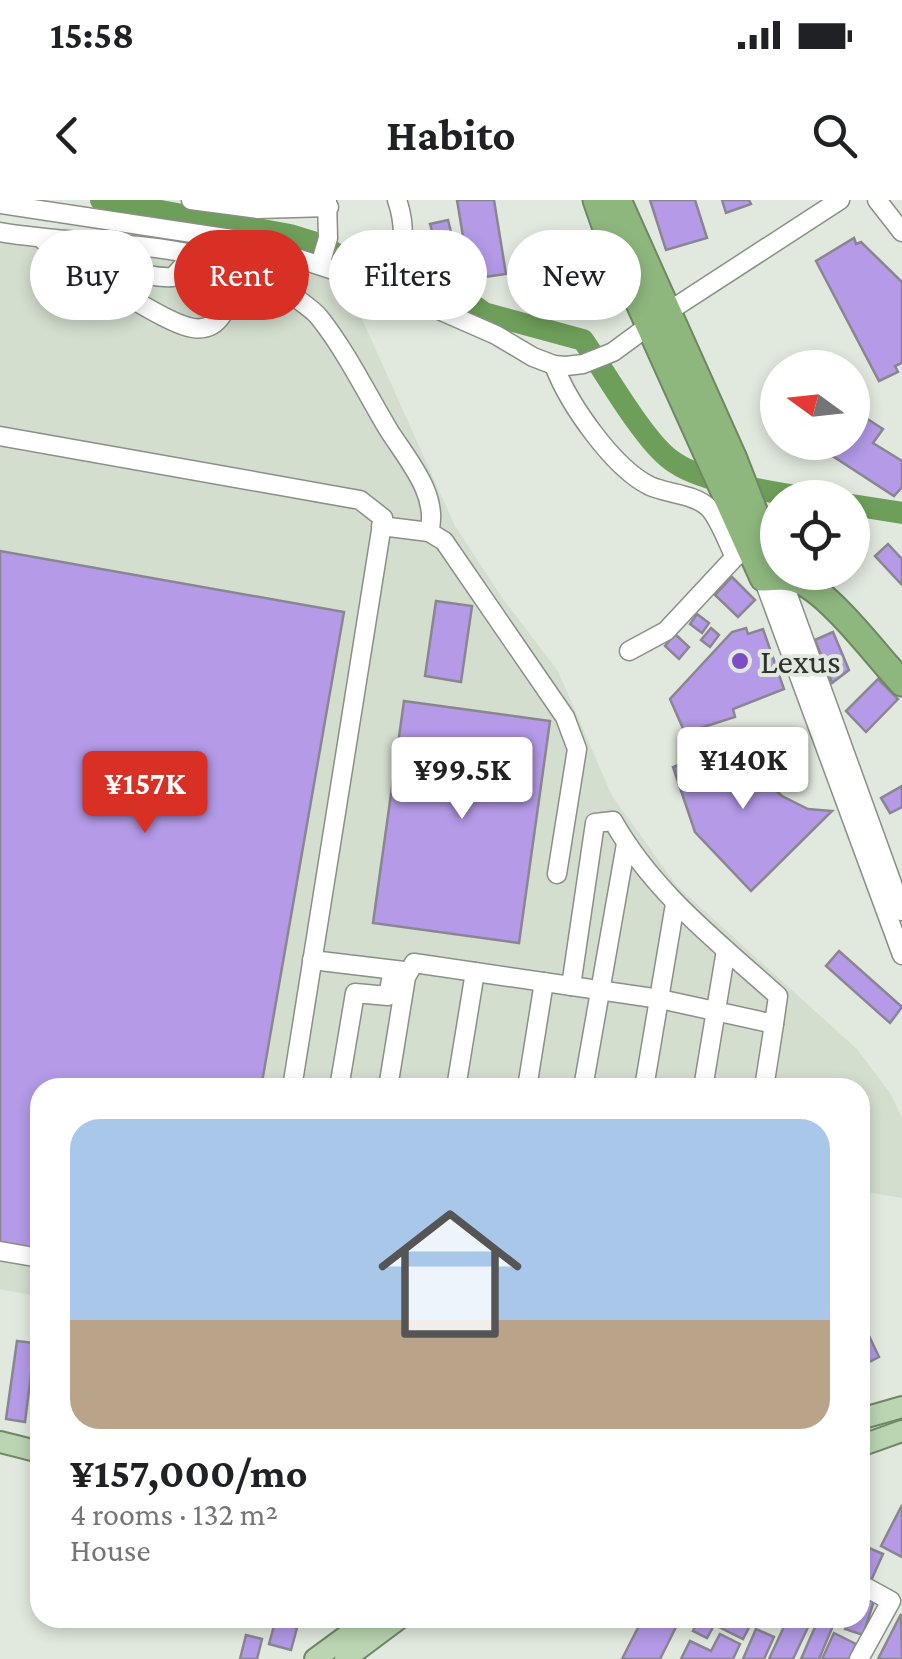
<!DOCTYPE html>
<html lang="en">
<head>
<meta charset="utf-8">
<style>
  :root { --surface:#fff; --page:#f2f2f2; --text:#202124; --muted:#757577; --line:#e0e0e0; --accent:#d93025 }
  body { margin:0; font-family:"Crimson Pro",serif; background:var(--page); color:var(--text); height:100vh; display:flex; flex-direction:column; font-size:38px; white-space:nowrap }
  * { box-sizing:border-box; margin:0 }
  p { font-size:32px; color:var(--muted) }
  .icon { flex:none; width:55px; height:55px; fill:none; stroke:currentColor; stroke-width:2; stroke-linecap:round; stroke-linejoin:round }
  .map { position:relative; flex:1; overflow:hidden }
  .sheet { position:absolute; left:30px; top:878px; width:840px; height:550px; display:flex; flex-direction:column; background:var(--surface); border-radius:30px; box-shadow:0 5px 15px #0003 }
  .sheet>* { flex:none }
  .banner { position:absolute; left:30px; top:30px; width:842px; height:90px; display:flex; gap:20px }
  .needle { width:65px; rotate:285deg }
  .buttons { position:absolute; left:760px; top:150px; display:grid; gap:20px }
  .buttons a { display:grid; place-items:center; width:110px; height:110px; border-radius:50%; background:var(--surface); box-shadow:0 5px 15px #0003; font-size:50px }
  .price { position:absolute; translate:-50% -85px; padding:0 22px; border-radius:10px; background:#fff; color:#222; font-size:32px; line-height:65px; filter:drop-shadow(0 2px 5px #0008) }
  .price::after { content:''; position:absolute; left:50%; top:60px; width:30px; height:22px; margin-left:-15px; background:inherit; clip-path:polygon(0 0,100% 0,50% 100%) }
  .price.on { background:var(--accent); color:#fff }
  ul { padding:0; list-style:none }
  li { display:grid; align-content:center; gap:20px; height:530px; padding:0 40px }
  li+li { border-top:2px solid var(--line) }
  li span { display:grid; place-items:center; height:310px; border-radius:30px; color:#555 }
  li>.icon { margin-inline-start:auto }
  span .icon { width:180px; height:180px; fill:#fffc; stroke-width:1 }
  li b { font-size:42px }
  .pill { padding:0 35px; border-radius:45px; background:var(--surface); box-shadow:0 5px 15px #0003; font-size:35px; line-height:90px }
  .pill.on { background:var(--accent); color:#fff }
  .status { display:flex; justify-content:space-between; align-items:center; height:70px; padding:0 50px; background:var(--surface); direction:ltr }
  .status svg { height:28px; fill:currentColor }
  header { display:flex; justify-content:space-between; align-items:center; height:130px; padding:0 40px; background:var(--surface); font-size:45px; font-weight:700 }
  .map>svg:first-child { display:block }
  .built { fill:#d3dece }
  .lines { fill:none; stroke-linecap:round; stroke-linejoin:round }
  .river { stroke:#6e9f5a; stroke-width:22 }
  .building { fill:#b49ae7; stroke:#8a8691; stroke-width:2.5 }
  .minor-casing { stroke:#899086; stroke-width:21 }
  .major-casing { stroke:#6d8862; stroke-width:24 }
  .highway-casing { stroke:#6d8862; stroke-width:29 }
  .minor { stroke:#fff; stroke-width:18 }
  .major { stroke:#bbd4b2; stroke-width:20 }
  .highway { stroke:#8eb77e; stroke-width:25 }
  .poi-dot { fill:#7e4dc5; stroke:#e1e9de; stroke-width:4 }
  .labels { text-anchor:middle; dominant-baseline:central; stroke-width:8; stroke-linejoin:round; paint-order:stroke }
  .poi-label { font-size:35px; fill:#2f322e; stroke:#e1e9de; text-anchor:start }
</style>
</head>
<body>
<div class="status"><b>15:58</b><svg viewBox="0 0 49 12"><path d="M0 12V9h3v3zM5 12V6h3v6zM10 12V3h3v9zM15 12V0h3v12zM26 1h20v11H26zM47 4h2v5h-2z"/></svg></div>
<header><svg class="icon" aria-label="back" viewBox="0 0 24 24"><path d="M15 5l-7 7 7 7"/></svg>Habito<svg class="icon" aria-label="search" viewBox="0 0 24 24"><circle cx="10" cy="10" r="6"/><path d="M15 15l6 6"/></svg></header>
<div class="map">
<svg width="902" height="1459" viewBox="0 0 902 1459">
  <rect width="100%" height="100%" fill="#e1e9de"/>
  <path class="built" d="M 0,22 L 266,61 L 352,86 L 362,119 L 455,326 L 503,399 L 558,471 L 612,596 L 677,686 L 857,849 L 890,893 L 902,917 L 902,998 L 860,991 L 860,888 L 40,888 L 40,1097 L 0,1089 Z"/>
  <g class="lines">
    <g class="river">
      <path d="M 101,0 L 290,35 L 316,43 L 348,60"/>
      <path d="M 423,77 L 444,84 L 484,113 L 583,140 C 603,169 644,241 671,260 C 701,283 769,291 807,298"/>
      <path d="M 852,305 L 902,313"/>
    </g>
  </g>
  <g class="building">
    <path d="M 457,0 L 494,0 L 506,74 L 470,79 Z"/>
    <path d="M 650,0 L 695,0 L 707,38 L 666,50 Z"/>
    <path d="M 722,0 L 749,0 L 751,4 L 726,13 Z"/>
    <path d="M 448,20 L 453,40 L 436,45 L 430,24 Z"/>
    <path d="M 854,38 L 856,44 L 861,42 L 902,82 L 902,163 L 895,166 L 898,172 L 879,181 L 816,61 Z"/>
    <path d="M 520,76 L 589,85 L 586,105 L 517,95 Z"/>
    <path d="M 852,209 L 883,229 L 873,243 L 902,261 L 902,287 L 894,296 L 811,242 L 852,242 Z"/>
    <path d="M 888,344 L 902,359 L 902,385 L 875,356 Z"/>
    <path d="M 0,351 L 344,412 L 261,888 L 40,888 L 40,1051 L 0,1044 Z"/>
    <path d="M 732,377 L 755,400 L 738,417 L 715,395 Z"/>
    <path d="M 436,401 L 472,406 L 461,482 L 425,476 Z"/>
    <path d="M 697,414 L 709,423 L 702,433 L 690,424 Z"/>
    <path d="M 711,428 L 719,435 L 710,447 L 701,440 Z"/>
    <path d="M 746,428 L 748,434 L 763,429 L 784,489 L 733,509 L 735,517 L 685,533 L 670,499 L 732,432 Z"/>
    <path d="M 833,432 L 849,470 L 832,483 L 815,440 Z"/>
    <path d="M 675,434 L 689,447 L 679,459 L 665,446 Z"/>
    <path d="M 878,479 L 898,499 L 866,532 L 846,511 Z"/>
    <path d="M 404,501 L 550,521 L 519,743 L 373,723 Z"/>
    <path d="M 752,539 L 770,585 L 782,596 L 808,609 L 832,611 L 751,691 L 695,632 L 673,567 Z"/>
    <path d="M 902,586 L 902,607 L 890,613 L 881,598 Z"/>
    <path d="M 839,751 L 902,807 L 890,823 L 826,766 Z"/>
    <path d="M 862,1121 L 879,1157 L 867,1163 L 860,1148 Z"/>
    <path d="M 17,1141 L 35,1143 L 25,1222 L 6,1219 Z"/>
    <path d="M 902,1305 L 902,1357 L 881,1346 Z"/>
    <path d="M 869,1348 L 883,1354 L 870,1383 L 860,1379 L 860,1368 Z"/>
    <path d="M 862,1398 L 874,1401 L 863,1435 L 845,1429 L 849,1418 L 860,1418 Z"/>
    <path d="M 901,1414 L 902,1459 L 878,1459 Z"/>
    <path d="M 643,1418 L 657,1418 L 676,1427 L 660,1459 L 622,1459 Z"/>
    <path d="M 700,1418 L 718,1418 L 707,1438 L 693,1431 Z"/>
    <path d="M 721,1418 L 754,1418 L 743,1439 L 717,1426 Z"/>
    <path d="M 788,1418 L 798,1418 L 810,1423 L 793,1459 L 769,1459 Z"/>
    <path d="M 819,1418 L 835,1421 L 819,1459 L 801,1459 Z"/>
    <path d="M 275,1422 L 297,1428 L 291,1450 L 269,1444 Z"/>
    <path d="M 756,1429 L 774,1437 L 764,1459 L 743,1459 Z"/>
    <path d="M 834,1433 L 856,1444 L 849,1459 L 822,1459 Z"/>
    <path d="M 720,1434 L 740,1444 L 733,1459 L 681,1459 L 690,1441 L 711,1451 Z"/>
    <path d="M 246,1435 L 262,1439 L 257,1459 L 240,1459 Z"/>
  </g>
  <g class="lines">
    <defs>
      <g id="minor">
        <path d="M 191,0 L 258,9 L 329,7"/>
        <path d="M 877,0 L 902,32"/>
        <path d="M 0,4 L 245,41 L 391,89 L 496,135 L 533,157 L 554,165 L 566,166 L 583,164 L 613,152 L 666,113 L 840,0"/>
        <path d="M 0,32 C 98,49 213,35 296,98 C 304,104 313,110 319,117 C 346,151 366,192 388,229 C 406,258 440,295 429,332 L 444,341 L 565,517 L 577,549 L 557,674"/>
        <path d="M 43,40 C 73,60 161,123 193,128 C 221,132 230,104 232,81 L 212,60"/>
        <path d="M 87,43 C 115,62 139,79 173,77 L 183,66 L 202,62"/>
        <path d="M 320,65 L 328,38 L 327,0"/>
        <path d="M 391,89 C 402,59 408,31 397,0"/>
        <path d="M 554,165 C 568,203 613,268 650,286 C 668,294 695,294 709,308 C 720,320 727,342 735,357 L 751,346"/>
        <path d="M 0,236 L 360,300 L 383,318 L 292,888"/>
        <path d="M 381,326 L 429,332"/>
        <path d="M 781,376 L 902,711"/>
        <path d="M 763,378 L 902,755"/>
        <path d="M 629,451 L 666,431 L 735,357"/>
        <path d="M 312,760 L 404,771"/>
        <path d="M 571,786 L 595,623 L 613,621 C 653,692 718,742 778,796 L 774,824"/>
        <path d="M 339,888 L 355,793 L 388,796 L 393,770"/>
        <path d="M 388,888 L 406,777 L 414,763 L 660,799 L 774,824 L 764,888"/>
        <path d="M 456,888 L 475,772"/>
        <path d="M 527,888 L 544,782"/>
        <path d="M 583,888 L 626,644"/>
        <path d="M 644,888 L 675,704"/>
        <path d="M 703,888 L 726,750"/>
        <path d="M 0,1051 L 40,1058"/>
        <path d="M 859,1459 L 891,1401 L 860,1384"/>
      </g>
      <g id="major">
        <path d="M 860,1219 L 902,1207"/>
        <path d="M 0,1242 L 40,1252"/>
        <path d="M 860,1246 L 902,1231"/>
        <path d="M 315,1459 L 371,1418"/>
        <path d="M 345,1459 L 400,1418"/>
      </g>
      <g id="highway">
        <path d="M 596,0 L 609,37 L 763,378 C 777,377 789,376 802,382 C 833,397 877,456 902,483"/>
        <path d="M 618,0 L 734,259 L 767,344"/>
      </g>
    </defs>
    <use href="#minor" class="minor-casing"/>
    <use href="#major" class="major-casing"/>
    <use href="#highway" class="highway-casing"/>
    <use href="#minor" class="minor"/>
    <use href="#major" class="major"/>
    <use href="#highway" class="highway"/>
  </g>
  <circle class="poi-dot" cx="740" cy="461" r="10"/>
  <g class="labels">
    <g class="poi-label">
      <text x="760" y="461">Lexus</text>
    </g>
  </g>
</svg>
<div class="buttons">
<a><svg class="needle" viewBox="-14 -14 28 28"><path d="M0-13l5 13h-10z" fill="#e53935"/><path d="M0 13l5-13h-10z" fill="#757577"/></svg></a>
<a><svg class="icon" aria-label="locate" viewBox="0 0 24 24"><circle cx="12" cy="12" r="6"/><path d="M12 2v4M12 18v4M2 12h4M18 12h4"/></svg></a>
</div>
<b class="price" style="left:743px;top:612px">¥140K</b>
<b class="price" style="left:462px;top:622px">¥99.5K</b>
<b class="price on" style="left:145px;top:636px">¥157K</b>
<div class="banner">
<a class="pill">Buy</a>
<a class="pill on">Rent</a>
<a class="pill">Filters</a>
<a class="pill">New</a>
</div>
<section class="sheet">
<ul>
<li><span style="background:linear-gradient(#a9c7e8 65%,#b9a48a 0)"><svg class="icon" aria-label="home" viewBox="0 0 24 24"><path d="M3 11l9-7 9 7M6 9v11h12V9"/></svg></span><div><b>¥157,000/mo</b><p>4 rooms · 132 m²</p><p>House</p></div></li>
</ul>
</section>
</div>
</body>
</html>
